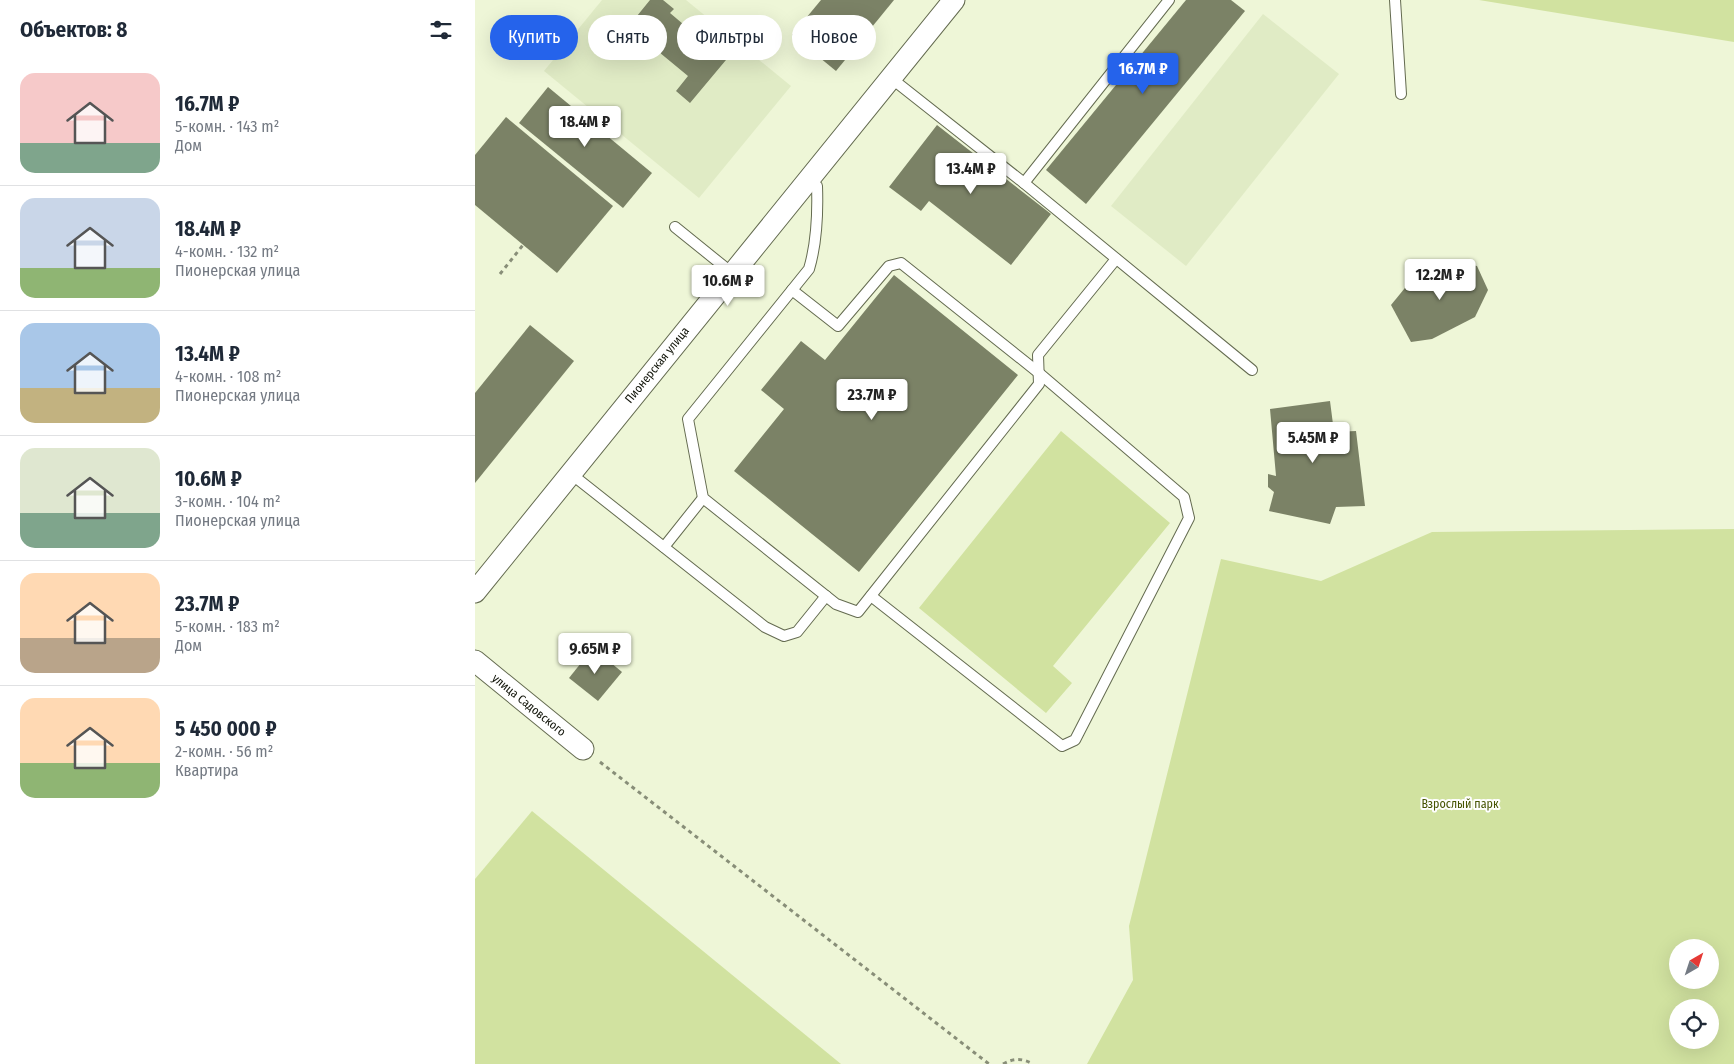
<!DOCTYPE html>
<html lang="ru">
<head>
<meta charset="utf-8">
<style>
  :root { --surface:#fff; --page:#f2f2f3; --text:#1f2937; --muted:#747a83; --line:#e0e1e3; --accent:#2563eb }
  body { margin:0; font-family:"Fira Sans Condensed",sans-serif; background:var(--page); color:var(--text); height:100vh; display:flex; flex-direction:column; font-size:19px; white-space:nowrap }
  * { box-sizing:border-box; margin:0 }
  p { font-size:16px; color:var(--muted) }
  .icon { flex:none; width:28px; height:28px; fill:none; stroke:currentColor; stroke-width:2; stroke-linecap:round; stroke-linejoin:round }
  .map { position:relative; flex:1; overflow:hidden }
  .drawer { display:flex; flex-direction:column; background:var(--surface); width:475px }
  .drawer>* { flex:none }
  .top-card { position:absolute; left:15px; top:15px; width:475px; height:45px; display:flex; gap:10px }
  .needle { width:32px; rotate:39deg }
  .controls { position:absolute; left:1194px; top:939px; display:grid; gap:10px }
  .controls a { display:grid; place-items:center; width:50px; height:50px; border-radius:50%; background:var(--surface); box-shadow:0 5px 20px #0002; font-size:25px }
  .price { position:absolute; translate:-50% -42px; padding:0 11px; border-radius:5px; background:#fff; color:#222; font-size:16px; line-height:32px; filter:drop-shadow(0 1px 2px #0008) }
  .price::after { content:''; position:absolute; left:50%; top:30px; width:15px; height:11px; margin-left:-8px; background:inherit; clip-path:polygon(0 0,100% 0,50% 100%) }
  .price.current { background:var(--accent); color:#fff }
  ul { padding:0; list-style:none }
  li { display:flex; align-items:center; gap:15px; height:125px; padding:0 20px }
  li+li { border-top:1px solid var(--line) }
  li span { display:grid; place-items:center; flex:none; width:140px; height:100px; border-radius:15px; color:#555 }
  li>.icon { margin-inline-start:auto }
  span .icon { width:60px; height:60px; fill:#fffc; stroke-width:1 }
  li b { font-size:21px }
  h2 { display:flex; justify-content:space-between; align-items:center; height:60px; padding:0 20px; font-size:21px }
  .pill { padding:0 18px; border-radius:22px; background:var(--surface); box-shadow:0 5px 20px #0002; font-size:18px; line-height:45px }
  .pill.current { background:var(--accent); color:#fff }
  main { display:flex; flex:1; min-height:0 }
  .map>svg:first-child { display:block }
  .built { fill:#e0ebc5 }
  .green { fill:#d1e2a0; fill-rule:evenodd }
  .building { fill:#7b8266 }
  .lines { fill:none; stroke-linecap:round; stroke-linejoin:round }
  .lane-casing { stroke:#646b50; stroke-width:12 }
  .street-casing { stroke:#646b50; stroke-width:23 }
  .path { stroke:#888e78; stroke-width:3; stroke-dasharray:4 4; stroke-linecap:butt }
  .lane { stroke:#fff; stroke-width:10 }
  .street { stroke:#fff; stroke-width:21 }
  .labels { text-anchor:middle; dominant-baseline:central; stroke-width:4; stroke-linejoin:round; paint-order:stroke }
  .street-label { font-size:12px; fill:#101308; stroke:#fff }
  .park-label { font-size:12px; fill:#465402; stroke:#fff }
</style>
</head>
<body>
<main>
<section class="drawer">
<h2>Объектов: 8<svg class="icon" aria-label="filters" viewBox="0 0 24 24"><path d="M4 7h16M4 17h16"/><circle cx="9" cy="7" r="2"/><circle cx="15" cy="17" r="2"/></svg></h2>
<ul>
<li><span style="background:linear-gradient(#f6c9c9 70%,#7fa58c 0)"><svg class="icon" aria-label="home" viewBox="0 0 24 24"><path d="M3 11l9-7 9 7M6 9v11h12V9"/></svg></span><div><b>16.7M ₽</b><p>5-комн. · 143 m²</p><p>Дом</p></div></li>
<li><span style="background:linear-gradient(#c9d6e8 70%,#8fb573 0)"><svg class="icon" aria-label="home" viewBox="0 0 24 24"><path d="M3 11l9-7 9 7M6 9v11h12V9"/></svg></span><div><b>18.4M ₽</b><p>4-комн. · 132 m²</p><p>Пионерская улица</p></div></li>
<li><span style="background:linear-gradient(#a9c7e8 65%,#c2b280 0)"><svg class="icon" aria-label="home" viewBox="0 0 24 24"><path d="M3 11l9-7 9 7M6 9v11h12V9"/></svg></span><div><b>13.4M ₽</b><p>4-комн. · 108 m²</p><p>Пионерская улица</p></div></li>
<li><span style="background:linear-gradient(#dfe7d0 65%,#7fa58c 0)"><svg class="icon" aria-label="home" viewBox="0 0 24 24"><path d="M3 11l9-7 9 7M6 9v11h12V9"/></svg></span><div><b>10.6M ₽</b><p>3-комн. · 104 m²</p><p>Пионерская улица</p></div></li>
<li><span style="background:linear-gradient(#ffd9b3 65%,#b9a48a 0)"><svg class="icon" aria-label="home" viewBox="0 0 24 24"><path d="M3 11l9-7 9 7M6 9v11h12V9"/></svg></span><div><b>23.7M ₽</b><p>5-комн. · 183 m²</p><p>Дом</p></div></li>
<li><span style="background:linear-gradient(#ffd9b3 65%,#8fb573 0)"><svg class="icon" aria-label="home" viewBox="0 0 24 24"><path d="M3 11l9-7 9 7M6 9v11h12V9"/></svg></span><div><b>5 450 000 ₽</b><p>2-комн. · 56 m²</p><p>Квартира</p></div></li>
</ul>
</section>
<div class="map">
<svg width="1259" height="1064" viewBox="0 0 1259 1064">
  <rect width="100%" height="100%" fill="#eef6d7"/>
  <g class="built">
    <path d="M 127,0 L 211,0 L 316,86 L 224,198 L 69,71 Z"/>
    <path d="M 788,14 L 864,74 L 711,266 L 636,206 Z"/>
  </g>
  <g class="green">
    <path d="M 1004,0 L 1259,0 L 1259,42 Z"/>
    <path d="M 586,431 L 695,523 L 578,666 L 597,683 L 571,713 L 444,608 Z"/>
    <path d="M 1259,529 L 1259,1064 L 612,1064 L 658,980 L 654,926 L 746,559 L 846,581 L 957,532 ZM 1202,948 L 1235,948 L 1235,980 L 1202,980 ZM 1202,1008 L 1235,1008 L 1235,1040 L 1202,1040 Z"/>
    <path d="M 57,811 L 366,1064 L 0,1064 L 0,879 Z"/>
  </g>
  <g class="building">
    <path d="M 175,0 L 188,0 L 199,9 L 195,13 L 234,46 L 240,40 L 256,54 L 215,103 L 201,91 L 213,76 L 167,38 L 154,54 L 140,43 Z"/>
    <path d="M 346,0 L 419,0 L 361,71 L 317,35 Z"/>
    <path d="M 711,0 L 756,0 L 770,11 L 611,204 L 571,170 Z"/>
    <path d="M 73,87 L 177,173 L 148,208 L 44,123 Z"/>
    <path d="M 31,117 L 138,206 L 82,273 L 0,205 L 0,155 Z"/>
    <path d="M 462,125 L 576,214 L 536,265 L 454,201 L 446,211 L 414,187 Z"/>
    <path d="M 971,261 L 1002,266 L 1013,290 L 1000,317 L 957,339 L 936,342 L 916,305 L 934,283 Z"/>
    <path d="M 419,275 L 543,375 L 384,572 L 259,471 L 309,409 L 286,390 L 326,341 L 350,360 Z"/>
    <path d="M 55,325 L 99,361 L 0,483 L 0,393 Z"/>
    <path d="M 855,401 L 859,432 L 881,431 L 890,506 L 861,507 L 855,524 L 794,511 L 799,492 L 793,487 L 793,474 L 801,476 L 795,409 Z"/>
    <path d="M 118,648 L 147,672 L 123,701 L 94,678 Z"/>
  </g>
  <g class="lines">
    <defs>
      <g id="lane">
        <path d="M 920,0 L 926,94"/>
        <path d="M 416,78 L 549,183 L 777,370"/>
        <path d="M 333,180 L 342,186 C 343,214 342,242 334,269 L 213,419 L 228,498 L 361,604 L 383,612 L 564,384 L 563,355 L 641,259"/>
        <path d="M 549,183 L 694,0"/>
        <path d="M 200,227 L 257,273"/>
        <path d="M 317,290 L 363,326 L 414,266 L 426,263 L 564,373 L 709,497 L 714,518 L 600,740 L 587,746 L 396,596"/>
        <path d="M 95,473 L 290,627 L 309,636 L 322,632 L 351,596"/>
        <path d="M 189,547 L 228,498"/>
      </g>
      <g id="street">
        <path d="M 0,592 L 479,0"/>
        <path d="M 0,661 L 108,749"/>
      </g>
    </defs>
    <use href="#lane" class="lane-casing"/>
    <use href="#street" class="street-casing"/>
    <g class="path">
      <path d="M 25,274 L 48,245"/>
      <path d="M 125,762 L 514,1064"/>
      <path d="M 528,1064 C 539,1058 547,1058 558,1064"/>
    </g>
    <use href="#lane" class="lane"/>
    <use href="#street" class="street"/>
  </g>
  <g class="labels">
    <g class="street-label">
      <text transform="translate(182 365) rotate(-51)">Пионерская улица</text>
      <text transform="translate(54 705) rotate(39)">улица Садовского</text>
    </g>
    <g class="park-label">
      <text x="985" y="804">Взрослый парк</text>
    </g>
  </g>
</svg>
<div class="controls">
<a><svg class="needle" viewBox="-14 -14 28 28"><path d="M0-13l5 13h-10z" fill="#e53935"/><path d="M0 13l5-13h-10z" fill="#747a83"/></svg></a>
<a><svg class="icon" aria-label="locate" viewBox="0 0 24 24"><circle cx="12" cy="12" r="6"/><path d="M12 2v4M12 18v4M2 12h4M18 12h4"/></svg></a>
</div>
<b class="price current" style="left:668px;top:95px">16.7M ₽</b>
<b class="price" style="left:110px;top:148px">18.4M ₽</b>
<b class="price" style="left:496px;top:195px">13.4M ₽</b>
<b class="price" style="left:965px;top:301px">12.2M ₽</b>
<b class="price" style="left:253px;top:307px">10.6M ₽</b>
<b class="price" style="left:397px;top:421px">23.7M ₽</b>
<b class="price" style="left:838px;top:464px">5.45M ₽</b>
<b class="price" style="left:120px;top:675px">9.65M ₽</b>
<div class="top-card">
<a class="pill current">Купить</a>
<a class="pill">Снять</a>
<a class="pill">Фильтры</a>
<a class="pill">Новое</a>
</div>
</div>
</main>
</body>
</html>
